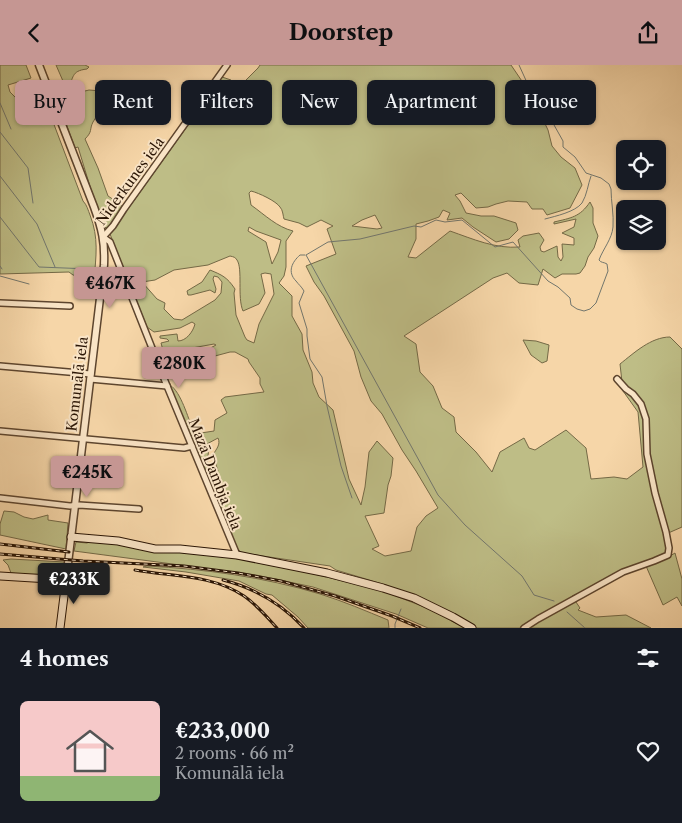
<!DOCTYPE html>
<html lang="en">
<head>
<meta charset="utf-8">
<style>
  :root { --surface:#171b24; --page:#242831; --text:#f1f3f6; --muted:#9ea1a6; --line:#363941; --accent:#c59692 }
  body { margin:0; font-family:"Libre Caslon Text",serif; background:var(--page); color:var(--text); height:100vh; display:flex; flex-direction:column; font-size:19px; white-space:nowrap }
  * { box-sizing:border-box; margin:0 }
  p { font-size:16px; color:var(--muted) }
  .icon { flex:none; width:28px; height:28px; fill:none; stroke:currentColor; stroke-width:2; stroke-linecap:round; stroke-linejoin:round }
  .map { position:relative; height:563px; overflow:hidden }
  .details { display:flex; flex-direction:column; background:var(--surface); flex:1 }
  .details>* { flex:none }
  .banner { position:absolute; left:15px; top:15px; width:652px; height:45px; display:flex; gap:10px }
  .controls { position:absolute; left:616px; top:75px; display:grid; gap:10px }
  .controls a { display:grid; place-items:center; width:50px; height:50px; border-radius:8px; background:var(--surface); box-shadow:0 1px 4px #0004; font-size:25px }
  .price { position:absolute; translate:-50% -42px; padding:0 11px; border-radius:5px; background:var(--accent); color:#111; font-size:16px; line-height:32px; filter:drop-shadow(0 1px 2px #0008) }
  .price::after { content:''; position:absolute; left:50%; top:30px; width:15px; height:11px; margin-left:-8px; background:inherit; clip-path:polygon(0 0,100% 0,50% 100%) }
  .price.active { background:#222; color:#fff }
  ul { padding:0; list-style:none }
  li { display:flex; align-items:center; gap:15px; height:125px; padding:0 20px }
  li+li { border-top:1px solid var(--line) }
  li span { display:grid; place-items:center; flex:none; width:140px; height:100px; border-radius:8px; color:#555 }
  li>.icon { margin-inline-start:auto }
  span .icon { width:60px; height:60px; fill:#fffc; stroke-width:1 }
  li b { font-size:21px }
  h2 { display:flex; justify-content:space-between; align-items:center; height:60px; padding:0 20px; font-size:21px }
  .pill { padding:0 18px; border-radius:8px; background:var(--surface); box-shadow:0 1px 4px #0004; font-size:18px; line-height:45px }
  .pill.active { background:var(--accent); color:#111 }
  header { display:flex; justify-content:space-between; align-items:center; height:65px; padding:0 20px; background:var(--accent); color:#111; font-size:22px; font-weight:700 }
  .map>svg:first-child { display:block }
  .green { fill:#bebd86; stroke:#746946; fill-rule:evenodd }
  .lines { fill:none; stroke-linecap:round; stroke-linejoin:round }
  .stream { stroke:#72766d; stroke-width:1 }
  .minor-casing { stroke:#5d452e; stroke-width:8 }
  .tertiary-casing { stroke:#5d452e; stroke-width:9 }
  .secondary-casing { stroke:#2a1505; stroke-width:9 }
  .minor { stroke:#f9e4c6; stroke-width:5 }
  .tertiary { stroke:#f9e4c6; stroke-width:6 }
  .secondary { stroke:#f9e4c6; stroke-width:7 }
  .rail-casing { stroke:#2a1505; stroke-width:3 }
  .rail { stroke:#f9e4c6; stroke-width:1; stroke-dasharray:4; stroke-linecap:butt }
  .labels { text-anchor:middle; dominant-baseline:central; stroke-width:4; stroke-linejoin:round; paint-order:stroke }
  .street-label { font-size:14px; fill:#2a1505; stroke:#f9e4c6 }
</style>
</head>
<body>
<header><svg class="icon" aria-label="back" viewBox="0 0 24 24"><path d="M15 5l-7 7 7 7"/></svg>Doorstep<svg class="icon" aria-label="share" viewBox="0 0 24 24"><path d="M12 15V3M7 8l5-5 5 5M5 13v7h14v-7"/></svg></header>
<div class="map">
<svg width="682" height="563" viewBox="0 0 682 563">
  <rect width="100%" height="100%" fill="#f6d6a8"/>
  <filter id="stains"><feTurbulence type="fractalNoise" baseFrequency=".004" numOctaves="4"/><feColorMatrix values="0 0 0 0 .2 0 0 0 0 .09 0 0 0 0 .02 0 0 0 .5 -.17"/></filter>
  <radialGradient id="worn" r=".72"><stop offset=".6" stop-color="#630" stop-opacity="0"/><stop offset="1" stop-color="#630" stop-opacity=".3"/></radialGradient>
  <g class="green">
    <path d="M 0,0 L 26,0 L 31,13 L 8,20 L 10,27 L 17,34 L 38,25 L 50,49 L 83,136 C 87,140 88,145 90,150 C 99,173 96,191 94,215 L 73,210 L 69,207 L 0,209 Z"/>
    <path d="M 56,0 L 85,0 L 89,2 L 87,4 C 70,6 75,13 67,23 L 77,28 L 89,25 L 127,28 C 118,34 97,48 93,57 C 89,65 93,66 85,74 L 98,103 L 108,131 L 117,137 L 123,142 L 112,160 L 107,163 L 104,162 L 92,128 L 78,82 L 75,83 L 54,26 L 66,23 Z"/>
    <path d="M 260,0 L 511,0 L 530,28 L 527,35 L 533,46 L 539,46 L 548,65 L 552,81 L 561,92 L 575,103 L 582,120 L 570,143 L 547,150 L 543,144 L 532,144 L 527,137 L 508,136 L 496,139 L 488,142 L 476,143 L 461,128 L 455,130 L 460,136 L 466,148 L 481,151 L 494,151 L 516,158 L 518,165 L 509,174 L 496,177 L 473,162 L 462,153 L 447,155 L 450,148 L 443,145 L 439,152 L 428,156 L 416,159 L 416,174 L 408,192 L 416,193 L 450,166 C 473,174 495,184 520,182 L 518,175 L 523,171 L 539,168 L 544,175 L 540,182 L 541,186 L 544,187 L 557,181 L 558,192 L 561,196 L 563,192 L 562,179 L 574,180 L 574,173 L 562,168 L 574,162 L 576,154 L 554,159 L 554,157 C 571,153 580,152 590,137 L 593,143 L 593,158 L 598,171 L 594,183 L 588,192 L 585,201 L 580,208 L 576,209 L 562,209 L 555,213 L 543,204 L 538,220 L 519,218 L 507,208 L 493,213 L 404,271 L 416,279 L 420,307 L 433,321 L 442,343 L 454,352 L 456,367 L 476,387 L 492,407 L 500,387 L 524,373 L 529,383 L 535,385 L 566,365 L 586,383 L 591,414 L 614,412 L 627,414 L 643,402 L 638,347 L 623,326 L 620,299 C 634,288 651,272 670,272 L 682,284 L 682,462 L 666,469 L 667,481 L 667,486 L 664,490 L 650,495 L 572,531 L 580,543 L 578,545 L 596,552 L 626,550 L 651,563 L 477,563 L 386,520 L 336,505 L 330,501 L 256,490 L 242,488 L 238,485 L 194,381 L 193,375 L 191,373 L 168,320 L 170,320 C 181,327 188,353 193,365 L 201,368 L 214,366 L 215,355 L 227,348 L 221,335 L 225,332 L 264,327 L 260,319 L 260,313 L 249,297 L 248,294 L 235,287 L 230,287 L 215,291 L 205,292 L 176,299 L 173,292 L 166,314 L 159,296 L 162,295 L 166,296 L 161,278 L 169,276 L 167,274 L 160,273 L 160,271 L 177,269 L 178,276 C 186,276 193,267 195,259 L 192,257 L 180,263 L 154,267 L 147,262 L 110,169 L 204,38 L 215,19 L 222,12 L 231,15 L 237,24 L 258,3 ZM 251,126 C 259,128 276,136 280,142 C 283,145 283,151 284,154 L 299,158 L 307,162 L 321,155 L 333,161 L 327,164 L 336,189 L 306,201 L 314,217 L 324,231 L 354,286 L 361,312 L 371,336 L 382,349 L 402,385 L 416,406 L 438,443 L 426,451 L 417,462 L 411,486 L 385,491 L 372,484 L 379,481 L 365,451 L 384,448 L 388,420 L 391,411 L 393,393 L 377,376 L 369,387 L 365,422 L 361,440 L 349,414 L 333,345 L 319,332 L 313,318 L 312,307 L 303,285 L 302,269 L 292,251 L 292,231 L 279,218 L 284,211 L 286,202 L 286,176 L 293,166 C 277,162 265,150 251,140 L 249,128 ZM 375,150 L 382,163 L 377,164 L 352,161 L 362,155 ZM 249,162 L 256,166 L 281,175 L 278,187 L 272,199 L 266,177 L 248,166 ZM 230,191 C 234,192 235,192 237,195 C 243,204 237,232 243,246 L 259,239 L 265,228 L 261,209 L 265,208 L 271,209 L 274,229 L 259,259 L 254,278 L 247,275 L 245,272 L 236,250 L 234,228 L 235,224 C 227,212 222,210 210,205 L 202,217 L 187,226 L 188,230 L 191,230 L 210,225 L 215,228 L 216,224 L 213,214 L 214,211 L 218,212 L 222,217 L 221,228 L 215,235 L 182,255 L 174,254 L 164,244 L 165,238 L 157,234 L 142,217 L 155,215 L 174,205 L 208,200 ZM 214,279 L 216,280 L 203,287 L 175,291 L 181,285 ZM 218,373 C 221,380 216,384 213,390 L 218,406 L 215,405 L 207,398 L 209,383 L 205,380 Z"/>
    <path d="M 523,275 L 536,276 L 549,280 L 547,296 L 542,298 L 531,290 Z"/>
    <path d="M 4,446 L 14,447 L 24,452 L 33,454 L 48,450 L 48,455 L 68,458 L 66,484 L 0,470 L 0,459 Z"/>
    <path d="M 91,476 L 234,493 L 310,508 L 380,525 L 427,543 L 465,563 L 428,563 L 396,549 L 313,522 L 256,510 L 74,486 L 76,477 L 87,478 Z"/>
    <path d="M 675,488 L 682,514 L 682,541 L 677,532 L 663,540 L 646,501 L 665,494 Z"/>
    <path d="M 11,494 L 65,497 C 65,500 65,506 63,508 C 56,515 21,509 11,508 L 8,500 L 3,495 Z"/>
    <path d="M 147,501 C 205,504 264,512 320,529 C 343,536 366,546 388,555 L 389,563 L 308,563 L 298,552 L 272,530 L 266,529 L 239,516 L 186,507 L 143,502 Z"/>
  </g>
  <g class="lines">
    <g class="stream">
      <path d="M 519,0 L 529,22 L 540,35 L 563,76 L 563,82 L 575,92 L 586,108 L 601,113 L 609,119 L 611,124 C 611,136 614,150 613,162 C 612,174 603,184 599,195 C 601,198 604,197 607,199 L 608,206 L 596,238 L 590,244 L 584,246 L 577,244 L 571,240 L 570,233 L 558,222 L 548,216 L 513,177 L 495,182 L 462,155 L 445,157 L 436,155 L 421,162 L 414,161 L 360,174 L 328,177 L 306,190 L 438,430 L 465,460 L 522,511 L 534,530 L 554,536"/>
      <path d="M 0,38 L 11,64"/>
      <path d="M 0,67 L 28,103 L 33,138"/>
      <path d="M 0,111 L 37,159 L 55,202"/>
      <path d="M 0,152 L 39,202 L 90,204"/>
      <path d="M 545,154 C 556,151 575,147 582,138 C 587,130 588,119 591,111"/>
      <path d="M 305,190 L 300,190 C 292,197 287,207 296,216 C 299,220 301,221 304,226 L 299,238 L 307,264 L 307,271 L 310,294 L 322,312 L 327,341 L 341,401 L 352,433"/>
      <path d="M 0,201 L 2,204"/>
      <path d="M 0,211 L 29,219"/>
      <path d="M 567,547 L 585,563"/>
      <path d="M 395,563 L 395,559 L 401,544"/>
    </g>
    <defs>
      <g id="minor">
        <path d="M 227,0 L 124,144 L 113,161 L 103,172 L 110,177 L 167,321 L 237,490"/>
        <path d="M 0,238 L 70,241"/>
        <path d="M 0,301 L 91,309"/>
        <path d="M 90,314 L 167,321"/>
        <path d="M 0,366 L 184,383 L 192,381"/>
        <path d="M 0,433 L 70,441 L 79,440 L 139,444"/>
        <path d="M 524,563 L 538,554 L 623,507 L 654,496 L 668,490 L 669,483 L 666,467 L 655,428 L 647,389 L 646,354 L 641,339 L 633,329 L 626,324 L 617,314"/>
      </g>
      <path id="tertiary" d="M 39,0 L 94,142 C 102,164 105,177 104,200 L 66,515"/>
      <g id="secondary">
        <path d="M 71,472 L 118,476 L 155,484 L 180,484 L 237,490 L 327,508 L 383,523 L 414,533 L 453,552 L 472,563"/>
        <path d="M 0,511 L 66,515 L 60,563"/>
      </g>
    </defs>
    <use href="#minor" class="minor-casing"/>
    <use href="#tertiary" class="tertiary-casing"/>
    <use href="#secondary" class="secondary-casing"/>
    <use href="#minor" class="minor"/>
    <use href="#tertiary" class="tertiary"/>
    <use href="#secondary" class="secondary"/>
    <defs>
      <g id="rail">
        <path d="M 0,479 L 69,487"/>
        <path d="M 0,489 L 83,496 L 184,501 L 238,508 L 281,516 L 335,531 L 392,551 L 420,563"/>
        <path d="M 135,505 C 172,512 211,509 244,531 C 257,540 267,552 277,563"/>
        <path d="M 223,515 C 254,523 282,539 304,563"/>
      </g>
    </defs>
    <use href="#rail" class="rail-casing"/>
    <use href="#rail" class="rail"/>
  </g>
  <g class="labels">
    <g class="street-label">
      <text transform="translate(130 116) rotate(-54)">Niderkunes iela</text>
      <text transform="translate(77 319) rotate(-83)">Komunālā iela</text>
      <text transform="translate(215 409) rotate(68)">Mazā Dambja iela</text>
    </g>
  </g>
  <rect width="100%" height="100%" filter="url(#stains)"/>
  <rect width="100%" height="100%" fill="url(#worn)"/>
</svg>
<div class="controls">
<a><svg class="icon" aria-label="locate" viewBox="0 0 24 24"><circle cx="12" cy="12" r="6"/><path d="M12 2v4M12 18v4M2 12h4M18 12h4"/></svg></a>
<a><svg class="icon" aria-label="layers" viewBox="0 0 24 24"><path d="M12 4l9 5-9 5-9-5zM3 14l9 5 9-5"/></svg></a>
</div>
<b class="price" style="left:110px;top:244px">€467K</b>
<b class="price" style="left:179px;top:324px">€280K</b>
<b class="price" style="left:87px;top:433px">€245K</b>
<b class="price active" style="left:74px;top:540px">€233K</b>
<div class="banner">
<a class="pill active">Buy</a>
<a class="pill">Rent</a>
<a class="pill">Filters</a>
<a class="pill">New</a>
<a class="pill">Apartment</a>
<a class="pill">House</a>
</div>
</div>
<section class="details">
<h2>4 homes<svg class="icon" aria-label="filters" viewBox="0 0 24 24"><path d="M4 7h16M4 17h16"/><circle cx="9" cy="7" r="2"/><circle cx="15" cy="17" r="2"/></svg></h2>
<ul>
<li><span style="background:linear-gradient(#f6c9c9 75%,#8fb573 0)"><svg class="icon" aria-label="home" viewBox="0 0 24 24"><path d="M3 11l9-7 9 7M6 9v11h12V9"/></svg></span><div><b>€233,000</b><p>2 rooms · 66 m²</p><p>Komunālā iela</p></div><svg class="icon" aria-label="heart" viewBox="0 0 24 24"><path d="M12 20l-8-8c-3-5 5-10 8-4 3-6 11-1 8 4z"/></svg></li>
</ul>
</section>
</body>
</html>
